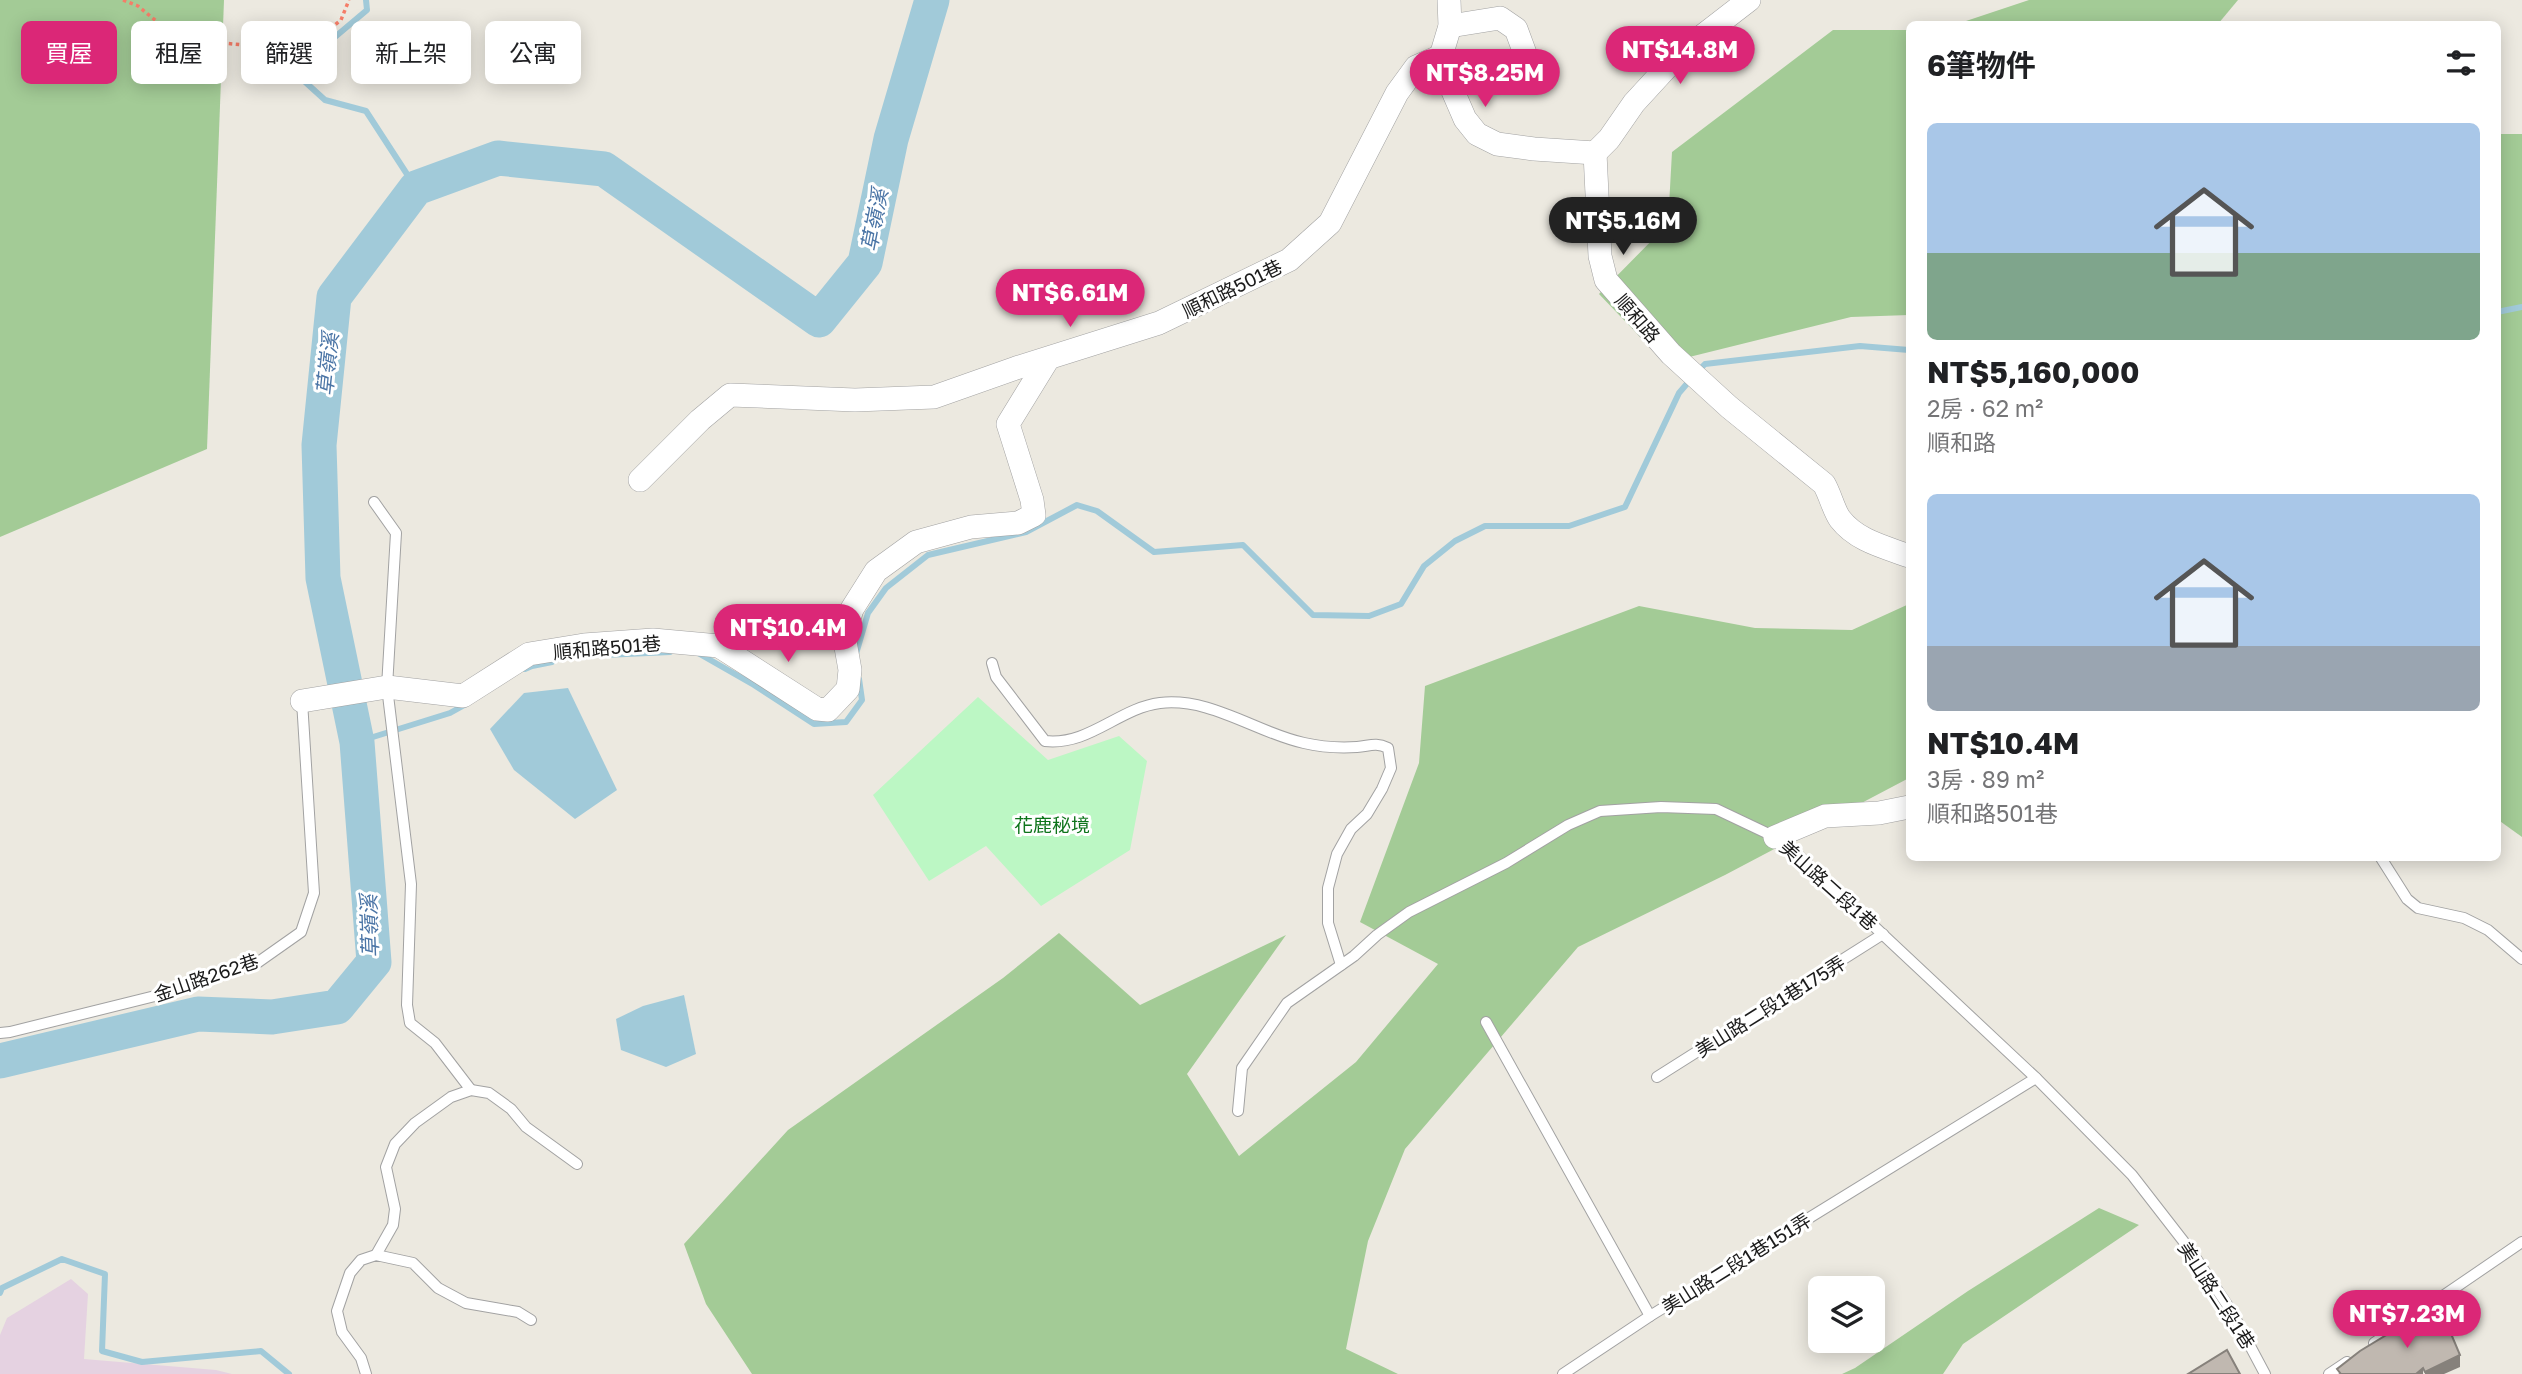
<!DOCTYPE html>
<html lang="zh-TW">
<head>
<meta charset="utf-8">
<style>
  :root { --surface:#fff; --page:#f6f6f6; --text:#202124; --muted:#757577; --accent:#db2777 }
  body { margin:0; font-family:"Golos Text","Noto Sans TC",sans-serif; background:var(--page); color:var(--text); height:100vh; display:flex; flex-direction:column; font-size:26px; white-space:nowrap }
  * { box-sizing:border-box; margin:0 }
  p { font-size:23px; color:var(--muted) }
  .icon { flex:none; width:38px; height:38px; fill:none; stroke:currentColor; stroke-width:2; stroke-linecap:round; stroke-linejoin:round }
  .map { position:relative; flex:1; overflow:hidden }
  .details { position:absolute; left:1906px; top:21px; width:595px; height:840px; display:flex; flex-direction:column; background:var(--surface); border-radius:10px; box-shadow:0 4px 18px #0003 }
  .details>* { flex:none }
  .top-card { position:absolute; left:21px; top:21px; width:665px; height:63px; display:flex; gap:14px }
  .tools { position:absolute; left:1808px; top:1276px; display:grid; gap:14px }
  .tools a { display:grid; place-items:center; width:77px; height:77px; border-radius:10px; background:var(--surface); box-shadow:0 4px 18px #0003; font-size:35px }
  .price { position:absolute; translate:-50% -60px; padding:0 16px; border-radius:24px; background:var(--accent); color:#fff; font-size:23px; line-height:46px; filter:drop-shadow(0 2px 4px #0008) }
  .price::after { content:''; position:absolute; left:50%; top:42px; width:21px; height:16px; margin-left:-10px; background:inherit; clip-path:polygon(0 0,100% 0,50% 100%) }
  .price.selected { background:#222; color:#fff }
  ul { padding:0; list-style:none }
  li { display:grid; align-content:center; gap:14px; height:371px; padding:0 21px }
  li span { display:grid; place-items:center; height:217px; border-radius:10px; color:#555 }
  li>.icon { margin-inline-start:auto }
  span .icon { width:126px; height:126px; fill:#fffc; stroke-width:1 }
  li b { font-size:30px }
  h2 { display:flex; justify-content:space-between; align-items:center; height:84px; padding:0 21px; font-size:30px }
  .chip { padding:0 24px; border-radius:10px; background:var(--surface); box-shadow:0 4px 18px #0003; font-size:24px; line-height:63px }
  .chip.selected { background:var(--accent); color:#fff }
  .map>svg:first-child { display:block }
  .industrial { fill:#e5d2e1 }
  .forest { fill:#a3cb96 }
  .park { fill:#bcf7c4 }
  .water { fill:#a1cad9 }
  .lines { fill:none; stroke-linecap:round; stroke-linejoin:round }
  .stream { stroke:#a1cad9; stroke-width:6 }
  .river { stroke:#a1cad9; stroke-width:35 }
  .service-casing { stroke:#a2a2a2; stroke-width:12 }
  .minor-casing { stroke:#a2a2a2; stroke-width:24 }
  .path { stroke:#f57d68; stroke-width:3.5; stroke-dasharray:3.5 3.5; stroke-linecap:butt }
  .service { stroke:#fff; stroke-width:10 }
  .minor { stroke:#fff; stroke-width:23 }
  .shaded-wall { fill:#86817b }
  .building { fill:#c0b8b0; stroke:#86817b; stroke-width:2 }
  .labels { text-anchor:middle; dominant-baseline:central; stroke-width:6; stroke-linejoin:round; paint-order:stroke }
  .street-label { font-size:19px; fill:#1b1b1b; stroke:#fff }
  .park-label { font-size:19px; fill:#0e741b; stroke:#fff }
  .water-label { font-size:21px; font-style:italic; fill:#4b75a6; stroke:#fff }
</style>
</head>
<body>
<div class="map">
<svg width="2522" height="1374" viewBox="0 0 2522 1374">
  <rect width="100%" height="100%" fill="#ece9e0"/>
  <path class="industrial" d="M 71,1279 L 88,1294 L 84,1359 L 216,1370 L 232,1374 L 0,1374 L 0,1335 L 7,1318 Z"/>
  <g class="forest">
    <path d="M 0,0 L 224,0 L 207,449 L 0,537 Z"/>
    <path d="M 2029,0 L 2238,0 L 2218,24 L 1957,24 Z"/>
    <path d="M 1833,30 L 1909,30 L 1909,315 L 1851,317 L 1665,363 L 1599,294 L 1668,224 L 1672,152 Z"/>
    <path d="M 2497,134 L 2522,134 L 2522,837 L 2497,819 Z"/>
    <path d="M 1909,604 L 1909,778 L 1725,875 L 1578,947 L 1405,1149 L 1368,1241 L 1346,1349 L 1398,1374 L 752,1374 L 706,1304 L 684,1244 L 788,1130 L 1003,978 L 1059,933 L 1140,1005 L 1286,935 L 1187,1074 L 1239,1156 L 1356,1062 L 1438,964 L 1360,922 L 1419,763 L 1425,686 L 1639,606 L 1755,628 L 1852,630 Z"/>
    <path d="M 2099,1208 L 2139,1225 L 1963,1344 L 1943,1374 L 1842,1374 L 1855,1368 L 1968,1291 Z"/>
  </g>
  <path class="park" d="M 978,697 L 1048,760 L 1119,736 L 1147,761 L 1130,850 L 1041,906 L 986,846 L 929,881 L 873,795 Z"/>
  <g class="water">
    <path d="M 568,688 L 617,790 L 575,819 L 514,770 L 490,729 L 524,693 Z"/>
    <path d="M 684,995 L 696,1054 L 666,1067 L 621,1050 L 616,1019 L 643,1006 Z"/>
  </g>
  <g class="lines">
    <g class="stream">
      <path d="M 366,0 L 367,10 L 316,53 L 303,80 L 325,100 L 366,111 L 416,188"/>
      <path d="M 2497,312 L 2522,307"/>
      <path d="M 1698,371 L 1705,364 L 1860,346 L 1909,350"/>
      <path d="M 698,653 L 754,685 L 814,724 L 846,722 L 862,700 L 859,679"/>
      <path d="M 856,654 L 868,613 L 886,588 L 928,555 L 1026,532 L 1077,505 L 1097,511 L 1154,552 L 1243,545 L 1313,615 L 1369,616 L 1401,604 L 1424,566 L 1455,541 L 1485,526 L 1569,526 L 1625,507 L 1679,393 L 1691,379"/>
      <path d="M 604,655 L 670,652"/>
      <path d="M 525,669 L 532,666 L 552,662"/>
      <path d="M 357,742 L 450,713 L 468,703"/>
      <path d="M 0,1293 L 2,1288 L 62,1259 L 105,1274 L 102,1351 L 142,1362 L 261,1351 L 289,1374"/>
    </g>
    <path class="river" d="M 0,1061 L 198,1014 L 272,1017 L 337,1007 L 374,962 L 357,742 L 323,578 L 319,445 L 334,297 L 416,188 L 498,158 L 604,169 L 819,320 L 865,263 L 891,139 L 932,0"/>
    <defs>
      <g id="service">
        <path d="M 374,502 L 396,533 L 387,687 L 411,884 L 407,1005 L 410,1023 L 435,1043 L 471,1090"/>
        <path d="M 992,663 L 996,677 L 1045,741 C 1089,746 1119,708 1160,703 C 1211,697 1257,733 1304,743 C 1321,747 1340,748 1357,747 C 1370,746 1375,742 1388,748 L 1391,768 L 1382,789 L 1367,814 L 1351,829 L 1337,854 L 1328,888 L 1328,923 L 1341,965"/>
        <path d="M 2381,858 L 2407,899 L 2418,908 L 2464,918 L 2488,930 L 2522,959"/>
        <path d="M 1486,1022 L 1650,1316 L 2036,1078"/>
        <path d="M 0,1033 L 10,1032 L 159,995 L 257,963 L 301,932 L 314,893 L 302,701"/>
        <path d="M 1657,1077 L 1883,934"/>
        <path d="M 1238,1111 L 1242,1068 L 1287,1003 L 1354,956 L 1377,935 L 1409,912 L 1506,863 L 1568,825 L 1600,811 L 1661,807 L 1716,809 L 1775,837 L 1799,856 L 2036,1078 L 2132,1175 L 2191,1251 L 2232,1312 L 2265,1374"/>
        <path d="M 376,1255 L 393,1225 L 395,1209 L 386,1167 L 395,1144 L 415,1123 L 451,1097 L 471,1090 L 489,1093 L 511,1109 L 526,1127 L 577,1164"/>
        <path d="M 2374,1343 L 2522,1242"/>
        <path d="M 366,1374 L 361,1358 L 342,1332 L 337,1311 L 350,1273 L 361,1260 L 376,1255 L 413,1263 L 438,1288 L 466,1303 L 518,1312 L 531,1320"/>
        <path d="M 1563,1374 L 1650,1316"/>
        <path d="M 2329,1374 L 2347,1362"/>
      </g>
      <g id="minor">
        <path d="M 1449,0 L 1450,26 L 1441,56 L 1449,82 L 1465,119 L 1477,134 L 1497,144 L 1534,149 L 1595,153 L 1609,139 L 1634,103 L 1679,54 L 1749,0"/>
        <path d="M 1450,26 L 1500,18 L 1516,29 L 1530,67"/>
        <path d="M 1595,153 L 1600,256 L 1606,280 L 1671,354 L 1729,407 L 1824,484 C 1830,494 1834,511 1840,519 C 1857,541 1885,547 1909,556"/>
        <path d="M 640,480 L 700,420 L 730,395 L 855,400 L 934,397 L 1016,368 L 1159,323 L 1289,260 L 1330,223 L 1397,93 L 1416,67 L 1441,56"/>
        <path d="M 302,701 L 387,687 L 463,696 L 529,654 L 584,645 L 653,640 L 719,646 L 817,709 L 828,710 L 848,689 L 850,670 L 844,636 L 852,609 L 876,571 L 916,542 L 971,527 L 1018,523 L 1034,515 L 1032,500 L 1008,424 L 1048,359"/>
        <path d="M 1775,837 L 1825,816 L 1879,813 L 1909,807"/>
      </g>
    </defs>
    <use href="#service" class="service-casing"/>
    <use href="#minor" class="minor-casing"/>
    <path class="path" d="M 123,0 L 138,6 L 178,39 L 255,46 L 293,43 L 321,36 L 341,20 L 349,0"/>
    <use href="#service" class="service"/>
    <use href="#minor" class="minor"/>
  </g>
  <g class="shaded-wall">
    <path d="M 2460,1355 L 2460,1367 L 2444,1374 L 2425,1374 L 2425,1372 Z"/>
    <path d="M 2423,1368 L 2423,1374 L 2416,1374 Z"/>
  </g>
  <g class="building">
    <path d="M 2441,1310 L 2460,1355 L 2425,1372 L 2423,1368 L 2416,1374 L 2341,1374 L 2337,1369 L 2360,1351 L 2398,1328 Z"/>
    <path d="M 2227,1350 L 2240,1374 L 2188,1374 Z"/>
  </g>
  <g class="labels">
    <g class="street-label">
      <text transform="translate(1232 288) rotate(-26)">順和路501巷</text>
      <text transform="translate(1638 318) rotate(49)">順和路</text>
      <text transform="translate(607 647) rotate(-5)">順和路501巷</text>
      <text transform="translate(1829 885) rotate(42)">美山路二段1巷</text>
      <text transform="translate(206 977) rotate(-19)">金山路262巷</text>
      <text transform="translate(1770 1006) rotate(-32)">美山路二段1巷175弄</text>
      <text transform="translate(1736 1263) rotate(-32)">美山路二段1巷151弄</text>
      <text transform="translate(2217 1295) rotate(57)">美山路二段1巷</text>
    </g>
    <g class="park-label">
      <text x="1052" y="824">花鹿秘境</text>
    </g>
    <g class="water-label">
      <text transform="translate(874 220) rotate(-79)">草嶺溪</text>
      <text transform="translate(327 364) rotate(-84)">草嶺溪</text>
      <text transform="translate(369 926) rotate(-92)">草嶺溪</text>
    </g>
  </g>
</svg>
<div class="tools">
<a><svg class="icon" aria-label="layers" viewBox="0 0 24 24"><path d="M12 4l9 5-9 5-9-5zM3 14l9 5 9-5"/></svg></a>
</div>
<b class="price" style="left:1680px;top:86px">NT$14.8M</b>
<b class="price" style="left:1485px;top:109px">NT$8.25M</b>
<b class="price selected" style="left:1623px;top:257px">NT$5.16M</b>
<b class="price" style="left:1070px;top:329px">NT$6.61M</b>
<b class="price" style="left:788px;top:664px">NT$10.4M</b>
<b class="price" style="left:2407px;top:1350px">NT$7.23M</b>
<div class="top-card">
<a class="chip selected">買屋</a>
<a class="chip">租屋</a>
<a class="chip">篩選</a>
<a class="chip">新上架</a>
<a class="chip">公寓</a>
</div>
<section class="details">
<h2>6筆物件<svg class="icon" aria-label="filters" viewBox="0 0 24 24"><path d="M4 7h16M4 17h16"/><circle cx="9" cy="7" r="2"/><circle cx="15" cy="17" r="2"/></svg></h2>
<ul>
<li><span style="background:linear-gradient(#a9c7e8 60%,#7fa58c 0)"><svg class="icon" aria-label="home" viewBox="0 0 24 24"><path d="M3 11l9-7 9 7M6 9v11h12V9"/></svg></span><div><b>NT$5,160,000</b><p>2房 · 62 m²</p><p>順和路</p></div></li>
<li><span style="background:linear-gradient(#a9c7e8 70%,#9aa5b1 0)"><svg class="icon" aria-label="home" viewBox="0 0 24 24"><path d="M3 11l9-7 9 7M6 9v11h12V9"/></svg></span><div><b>NT$10.4M</b><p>3房 · 89 m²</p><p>順和路501巷</p></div></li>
</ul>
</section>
</div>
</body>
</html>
